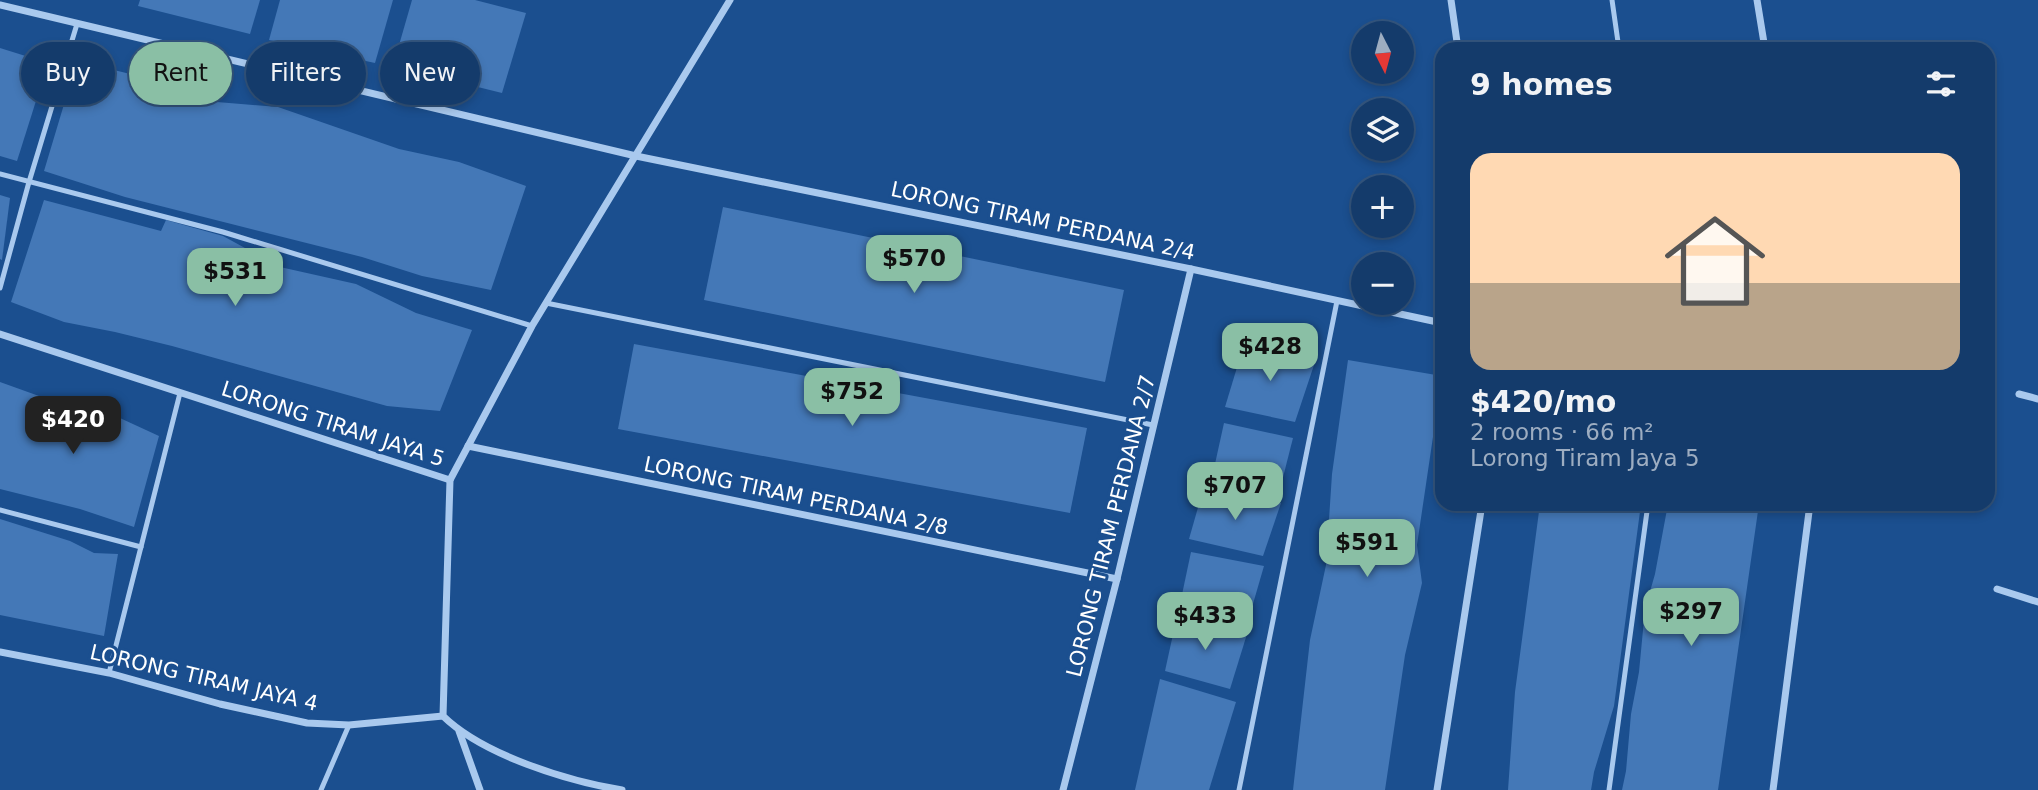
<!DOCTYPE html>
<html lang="en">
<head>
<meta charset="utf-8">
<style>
  :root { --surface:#143b6b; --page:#1d4271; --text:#f1f3f6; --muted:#9dadc1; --line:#33557e; --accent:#8abfa5 }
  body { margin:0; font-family:"DejaVu Sans",sans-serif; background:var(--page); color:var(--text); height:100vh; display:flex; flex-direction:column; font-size:26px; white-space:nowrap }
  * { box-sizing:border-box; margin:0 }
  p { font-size:23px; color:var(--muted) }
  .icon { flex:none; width:38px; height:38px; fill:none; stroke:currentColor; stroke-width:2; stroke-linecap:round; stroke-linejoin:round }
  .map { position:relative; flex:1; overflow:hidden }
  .panel { position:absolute; left:1435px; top:42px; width:560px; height:469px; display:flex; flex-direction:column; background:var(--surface); border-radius:21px; box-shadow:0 4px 10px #0003,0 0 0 2px var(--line) }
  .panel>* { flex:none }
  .banner { position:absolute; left:21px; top:42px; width:665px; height:63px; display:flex; gap:14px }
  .needle { width:46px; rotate:174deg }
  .controls { position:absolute; left:1351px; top:21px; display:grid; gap:14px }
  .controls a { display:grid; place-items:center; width:63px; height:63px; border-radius:50%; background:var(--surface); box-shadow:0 4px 10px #0003,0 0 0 2px var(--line); font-size:35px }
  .price { position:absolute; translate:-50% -60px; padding:0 16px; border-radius:14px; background:var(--accent); color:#111; font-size:23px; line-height:46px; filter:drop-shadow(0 2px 4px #0008) }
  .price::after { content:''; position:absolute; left:50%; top:42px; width:21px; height:16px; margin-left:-10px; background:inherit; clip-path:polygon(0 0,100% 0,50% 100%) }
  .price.on { background:#222; color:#fff }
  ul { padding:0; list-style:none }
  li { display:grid; align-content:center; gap:14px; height:371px; padding:0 35px }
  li+li { border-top:2px solid var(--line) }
  li span { display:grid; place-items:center; height:217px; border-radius:21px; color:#555 }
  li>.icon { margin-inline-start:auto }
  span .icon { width:126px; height:126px; fill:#fffc; stroke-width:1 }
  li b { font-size:30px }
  h2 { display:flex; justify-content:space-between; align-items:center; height:84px; padding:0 35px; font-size:30px }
  .tag { padding:0 24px; border-radius:32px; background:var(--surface); box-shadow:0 4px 10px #0003,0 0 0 2px var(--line); font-size:24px; line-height:63px }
  .tag.on { background:var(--accent); color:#111 }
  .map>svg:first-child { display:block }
  .building { fill:#4478b7 }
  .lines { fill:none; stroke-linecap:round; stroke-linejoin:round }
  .service { stroke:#a9c9ee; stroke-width:5 }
  .minor { stroke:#a9c9ee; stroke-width:7 }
  .labels { text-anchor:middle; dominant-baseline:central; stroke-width:6; stroke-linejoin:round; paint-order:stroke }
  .street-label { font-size:21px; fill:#fff; stroke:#1b4f8f }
</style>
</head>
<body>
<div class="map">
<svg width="2038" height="790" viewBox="0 0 2038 790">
  <rect width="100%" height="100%" fill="#1b4f8f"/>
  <g class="building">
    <path d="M 140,0 L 260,0 L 250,34 L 138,6 Z"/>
    <path d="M 280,0 L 393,0 L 375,63 L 269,40 Z"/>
    <path d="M 412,0 L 475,0 L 526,13 L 502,93 L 393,66 Z"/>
    <path d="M 0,48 L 48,63 L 17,161 L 0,156 Z"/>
    <path d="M 77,61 L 159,81 L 217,102 L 278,107 L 399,149 L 459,162 L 526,186 L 491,290 L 422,276 L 362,257 L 125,197 L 44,171 Z"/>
    <path d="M 0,195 L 10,198 L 2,260 L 0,259 Z"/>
    <path d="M 44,200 L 161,231 L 166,220 L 223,236 L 280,267 L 356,284 L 416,313 L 472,330 L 440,411 L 387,406 L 172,346 L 115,332 L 64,322 L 11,302 Z"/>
    <path d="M 723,207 L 1124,290 L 1105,382 L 704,300 Z"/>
    <path d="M 1245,341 L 1315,362 L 1295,422 L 1225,407 Z"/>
    <path d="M 634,344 L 1087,428 L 1070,513 L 618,429 Z"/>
    <path d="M 1348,360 L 1442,376 L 1417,545 L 1422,583 L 1405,655 L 1385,790 L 1293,790 L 1310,640 L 1326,565 L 1332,474 Z"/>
    <path d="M 0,382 L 78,410 L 109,413 L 159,436 L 134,527 L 80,509 L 0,489 Z"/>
    <path d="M 1224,423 L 1293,438 L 1279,493 L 1211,482 Z"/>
    <path d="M 1203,490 L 1281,503 L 1263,556 L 1189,539 Z"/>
    <path d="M 1540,504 L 1641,504 L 1614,706 L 1594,772 L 1591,790 L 1508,790 L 1515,692 Z"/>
    <path d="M 1668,504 L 1759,504 L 1718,790 L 1622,790 L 1626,771 L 1631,714 L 1639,672 L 1645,609 L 1655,574 Z"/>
    <path d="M 0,519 L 70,541 L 94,553 L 118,554 L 104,636 L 0,615 Z"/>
    <path d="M 1191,552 L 1264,566 L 1248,621 L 1180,604 Z"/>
    <path d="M 1177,616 L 1247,634 L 1230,689 L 1165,671 Z"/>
    <path d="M 1160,679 L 1236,702 L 1209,790 L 1135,790 Z"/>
  </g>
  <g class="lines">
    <g class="service">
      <path d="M 1612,0 L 1619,49"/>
      <path d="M 0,174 L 223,232 L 532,326"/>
      <path d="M 0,288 L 29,182 L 77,24"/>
      <path d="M 546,303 L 1153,425"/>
      <path d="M 0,510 L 141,547"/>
      <path d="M 109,673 L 180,393"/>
      <path d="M 321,790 L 349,725"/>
      <path d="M 1239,790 L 1337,301"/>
      <path d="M 1609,790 L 1648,504"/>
    </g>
    <g class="minor">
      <path d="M 1451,0 L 1458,49"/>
      <path d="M 1757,0 L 1765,49"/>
      <path d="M 0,5 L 636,156 L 1191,269 L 1442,323"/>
      <path d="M 0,334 L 450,480"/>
      <path d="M 2019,394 L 2038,399"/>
      <path d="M 468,446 L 1117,579"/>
      <path d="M 1997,589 L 2038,602"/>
      <path d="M 0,652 L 109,673 L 220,704 L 307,723 L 349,725 L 443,716"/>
      <path d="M 459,731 L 480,790"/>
      <path d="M 622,790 C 567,781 483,755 443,716 L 450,480 L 532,326 L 730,0"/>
      <path d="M 1063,790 L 1117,579 L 1191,269"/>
      <path d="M 1437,790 L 1482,504"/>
      <path d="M 1773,790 L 1810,504"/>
    </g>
  </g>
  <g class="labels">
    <g class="street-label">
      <text transform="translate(1043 221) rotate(12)">LORONG TIRAM PERDANA 2/4</text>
      <text transform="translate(333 424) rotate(18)">LORONG TIRAM JAYA 5</text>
      <text transform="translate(796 496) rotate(12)">LORONG TIRAM PERDANA 2/8</text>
      <text transform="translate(1111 526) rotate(-76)">LORONG TIRAM PERDANA 2/7</text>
      <text transform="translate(204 678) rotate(13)">LORONG TIRAM JAYA 4</text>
    </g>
  </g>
</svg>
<div class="controls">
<a><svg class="needle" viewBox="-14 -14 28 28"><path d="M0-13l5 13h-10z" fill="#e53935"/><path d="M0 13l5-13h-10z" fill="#9dadc1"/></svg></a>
<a><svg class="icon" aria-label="layers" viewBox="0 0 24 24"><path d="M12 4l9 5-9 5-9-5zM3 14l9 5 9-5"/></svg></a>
<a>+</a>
<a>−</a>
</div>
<b class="price" style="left:914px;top:295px">$570</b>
<b class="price" style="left:235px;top:308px">$531</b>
<b class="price" style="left:1270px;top:383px">$428</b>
<b class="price" style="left:852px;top:428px">$752</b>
<b class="price on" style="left:73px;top:456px">$420</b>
<b class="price" style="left:1235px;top:522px">$707</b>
<b class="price" style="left:1367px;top:579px">$591</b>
<b class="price" style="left:1691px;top:648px">$297</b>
<b class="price" style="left:1205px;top:652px">$433</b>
<div class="banner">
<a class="tag">Buy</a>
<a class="tag on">Rent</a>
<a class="tag">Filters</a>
<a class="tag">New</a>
</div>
<section class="panel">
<h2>9 homes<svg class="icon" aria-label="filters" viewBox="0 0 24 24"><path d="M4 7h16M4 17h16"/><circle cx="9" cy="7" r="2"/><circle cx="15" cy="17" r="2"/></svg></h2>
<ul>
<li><span style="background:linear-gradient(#ffd9b3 60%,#b9a48a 0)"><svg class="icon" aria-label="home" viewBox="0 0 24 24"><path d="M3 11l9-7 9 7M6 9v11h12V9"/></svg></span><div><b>$420/mo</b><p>2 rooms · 66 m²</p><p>Lorong Tiram Jaya 5</p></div></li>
</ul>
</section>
</div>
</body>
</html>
